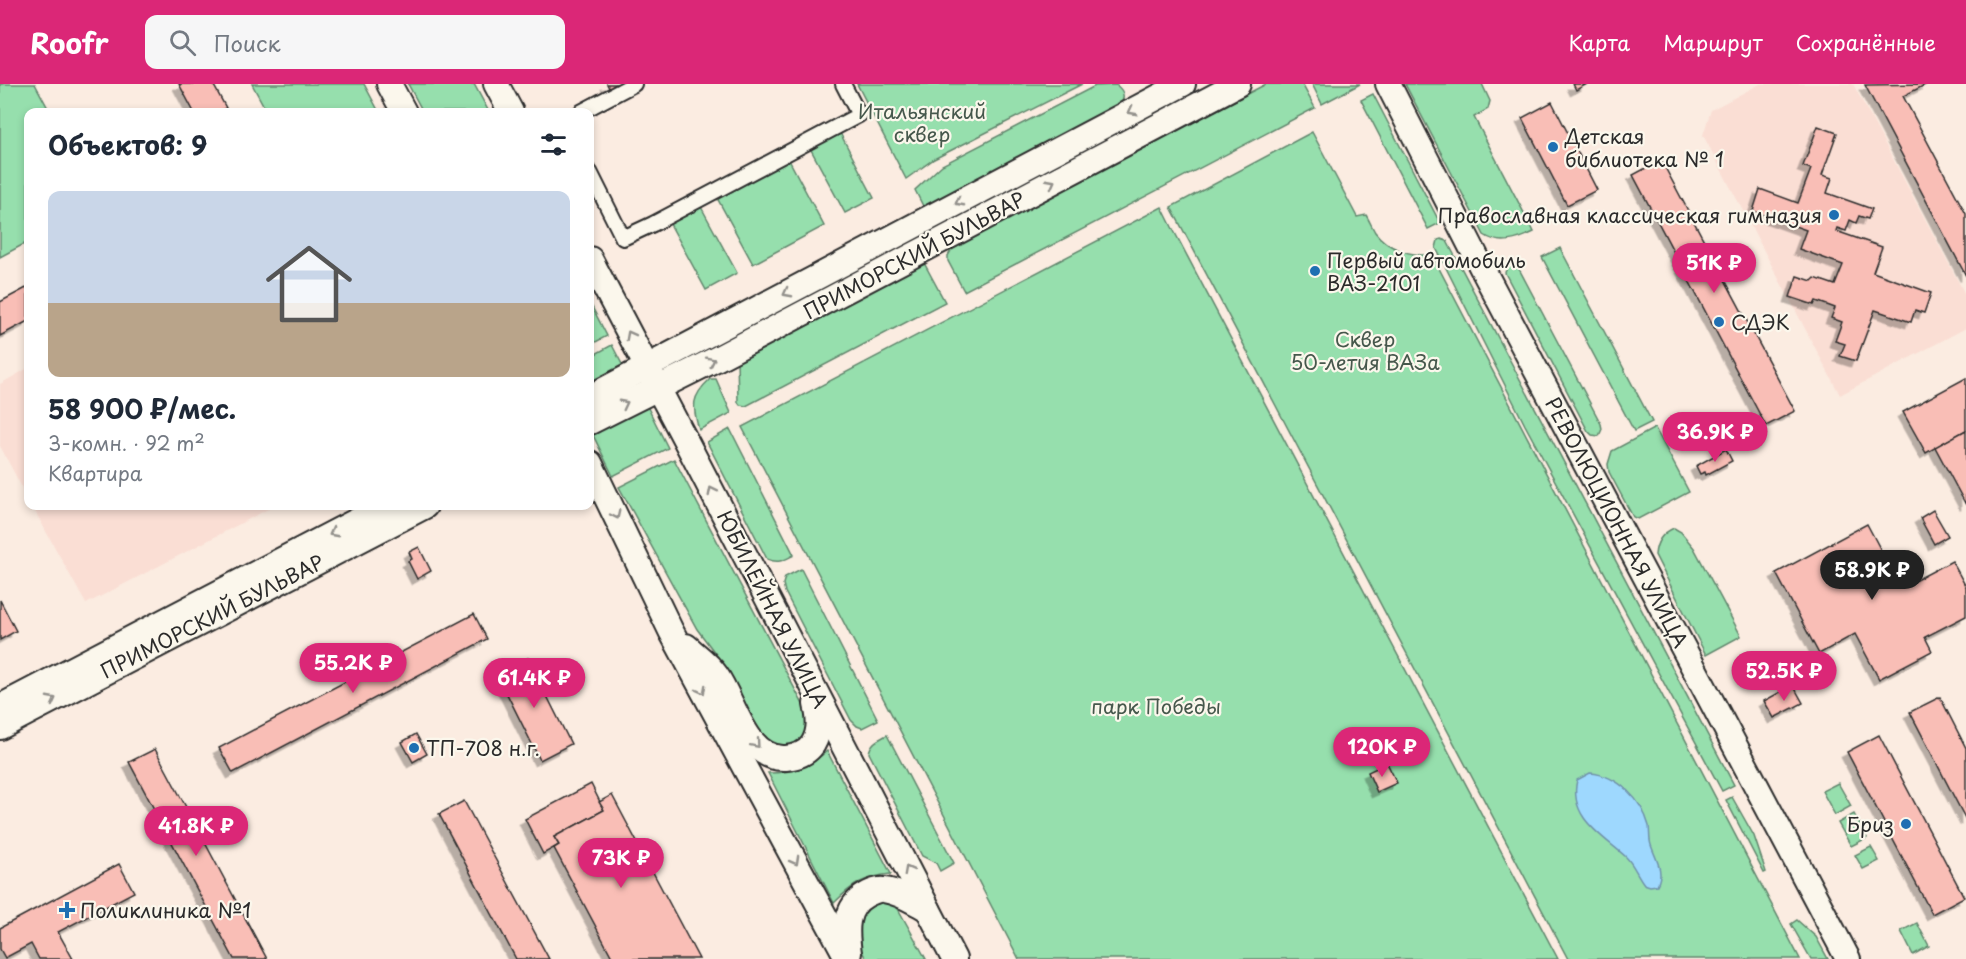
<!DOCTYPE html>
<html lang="ru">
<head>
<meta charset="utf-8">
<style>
  :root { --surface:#fff; --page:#f6f6f7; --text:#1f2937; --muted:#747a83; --accent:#db2777 }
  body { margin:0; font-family:"Playpen Sans",sans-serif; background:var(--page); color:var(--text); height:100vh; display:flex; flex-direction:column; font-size:22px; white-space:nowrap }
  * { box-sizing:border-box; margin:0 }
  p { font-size:20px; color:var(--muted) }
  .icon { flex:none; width:33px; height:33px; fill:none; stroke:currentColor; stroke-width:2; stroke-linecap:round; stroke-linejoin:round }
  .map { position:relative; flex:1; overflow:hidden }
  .drawer { position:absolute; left:24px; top:24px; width:570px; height:402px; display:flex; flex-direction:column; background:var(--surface); border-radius:12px; box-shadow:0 3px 9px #0003 }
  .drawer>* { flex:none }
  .price { position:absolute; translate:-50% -51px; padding:0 14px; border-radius:21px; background:var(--accent); color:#fff; font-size:20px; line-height:39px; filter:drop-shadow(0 2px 3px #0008) }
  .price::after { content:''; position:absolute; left:50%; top:36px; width:18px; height:14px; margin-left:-9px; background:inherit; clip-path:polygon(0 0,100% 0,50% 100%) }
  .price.selected { background:#222; color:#fff }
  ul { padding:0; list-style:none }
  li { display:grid; align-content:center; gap:12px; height:318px; padding:0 24px }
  li span { display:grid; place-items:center; height:186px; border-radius:12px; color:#555 }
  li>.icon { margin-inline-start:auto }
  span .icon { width:108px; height:108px; fill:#fffc; stroke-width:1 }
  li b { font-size:26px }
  h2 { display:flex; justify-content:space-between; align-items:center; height:72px; padding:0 24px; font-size:26px }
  header { display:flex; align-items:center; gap:36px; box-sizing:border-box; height:84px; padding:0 30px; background:var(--accent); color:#fff }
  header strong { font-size:28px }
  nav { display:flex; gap:33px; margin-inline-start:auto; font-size:21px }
  .search { width:420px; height:54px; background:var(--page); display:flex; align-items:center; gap:15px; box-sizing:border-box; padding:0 21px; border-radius:12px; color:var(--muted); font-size:22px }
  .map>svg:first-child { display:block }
  .built { fill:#faded4 }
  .green { fill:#96dfad; stroke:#60856c; stroke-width:1.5 }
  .water { fill:#9ed8fe; stroke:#7093aa; stroke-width:1.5 }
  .building { fill:#f9beb6; stroke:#2b2b2b; stroke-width:1.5; filter:url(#shadow) }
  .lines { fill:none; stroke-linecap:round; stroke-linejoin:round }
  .pedestrian-casing { stroke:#2b2b2b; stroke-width:18 }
  .secondary-casing { stroke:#2b2b2b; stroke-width:28 }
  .pedestrian { stroke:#fbf7ec; stroke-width:14 }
  .secondary { stroke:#fbf7ec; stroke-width:24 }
  .oneway { stroke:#93918c }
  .poi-dot { fill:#1f6fb2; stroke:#fbf7ec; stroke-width:2 }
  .labels { text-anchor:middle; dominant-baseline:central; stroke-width:4.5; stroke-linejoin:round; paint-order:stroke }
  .park-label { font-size:20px; fill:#46584c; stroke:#fbf7ec }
  .poi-label { font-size:20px; fill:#2b2b2b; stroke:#fbf7ec; text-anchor:start }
  .street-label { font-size:20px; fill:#2b2b2b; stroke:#fbf7ec }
</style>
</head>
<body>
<header>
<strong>Roofr</strong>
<div class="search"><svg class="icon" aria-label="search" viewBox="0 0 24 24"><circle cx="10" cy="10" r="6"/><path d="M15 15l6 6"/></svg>Поиск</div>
<nav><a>Карта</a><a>Маршрут</a><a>Сохранённые</a></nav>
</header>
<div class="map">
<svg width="1966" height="875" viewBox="0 0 1966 875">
  <defs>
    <filter id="shadow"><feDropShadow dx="-5.5" dy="5.5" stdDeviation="0" flood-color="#0004"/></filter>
  </defs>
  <rect width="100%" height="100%" fill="#fbece1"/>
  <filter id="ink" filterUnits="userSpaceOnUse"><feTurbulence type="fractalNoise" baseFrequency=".0167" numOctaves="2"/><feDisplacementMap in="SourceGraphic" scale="12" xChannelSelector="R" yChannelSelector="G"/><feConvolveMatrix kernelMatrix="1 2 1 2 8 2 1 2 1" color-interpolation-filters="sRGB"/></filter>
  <g filter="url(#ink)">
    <g class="built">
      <path d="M 1760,0 L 1853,0 L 1966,212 L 1966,244 L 1840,311 L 1703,51 L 1711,26 Z"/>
      <path d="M 28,284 L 28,415 L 0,362 L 0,300 Z"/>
      <path d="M 32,422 L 274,422 L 86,520 Z"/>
    </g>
    <g class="green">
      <path d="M 0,0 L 35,0 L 50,28 L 28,28 L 28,158 L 0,173 Z"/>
      <path d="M 252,0 L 364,0 L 379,28 L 267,28 Z"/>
      <path d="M 408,0 L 474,0 L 489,28 L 423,28 Z"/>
      <path d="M 857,0 L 1082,0 L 934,75 L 906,95 Z"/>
      <path d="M 1266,0 L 1302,0 L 1315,24 L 964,207 L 948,177 L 948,172 L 953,163 Z"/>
      <path d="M 1312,0 L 1360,0 L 1322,20 Z"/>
      <path d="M 1405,0 L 1482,0 L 1490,17 L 1488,25 L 1474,33 L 1534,148 C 1518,156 1500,162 1484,151 Z"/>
      <path d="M 1116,1 C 1126,8 1125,16 1117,24 L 924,124 L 915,106 L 942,81 L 1095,2 Z"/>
      <path d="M 1373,10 L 1440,139 L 1428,145 L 1361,16 Z"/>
      <path d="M 839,47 L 874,114 L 845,129 L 809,62 Z"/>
      <path d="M 1312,48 L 1357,133 L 1366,131 C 1369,136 1372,143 1375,148 C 1388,166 1412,172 1432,171 L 1800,875 L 1568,875 L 1171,123 Z"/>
      <path d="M 788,74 L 824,142 L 753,180 L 716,112 Z"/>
      <path d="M 700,121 L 737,189 L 706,206 L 669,138 Z"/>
      <path d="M 1162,123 L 1174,147 L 1558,875 L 1019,875 L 742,343 Z"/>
      <path d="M 1441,155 L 1447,157 L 1734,701 L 1722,707 L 1525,341 L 1436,164 L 1438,156 Z"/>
      <path d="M 1560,164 L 1652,338 L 1634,347 L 1542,173 Z"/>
      <path d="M 923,177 L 945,218 L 746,322 L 740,321 L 738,318 L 737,274 Z"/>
      <path d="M 1511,180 L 1518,183 L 1601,340 L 1602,345 L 1599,352 L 1592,351 L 1588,347 L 1505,189 L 1507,182 Z"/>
      <path d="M 590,219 L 607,252 L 590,261 Z"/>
      <path d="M 612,261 L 625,286 L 590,305 L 590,273 Z"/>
      <path d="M 710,295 L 716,295 L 731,329 L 699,346 C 692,322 691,313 710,295 Z"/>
      <path d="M 644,316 L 668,364 L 613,392 L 590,345 Z"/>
      <path d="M 1655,344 L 1689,408 L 1638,435 L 1633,433 L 1609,388 L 1608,380 L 1612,367 Z"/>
      <path d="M 730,345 L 794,471 C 784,476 779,480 767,475 L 707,358 Z"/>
      <path d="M 674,375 L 809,632 C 805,656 803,657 780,665 L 764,657 L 718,573 L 697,545 L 619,403 Z"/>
      <path d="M 1674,444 L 1681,448 L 1694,464 L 1741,552 L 1706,571 L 1655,471 C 1656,458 1662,449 1674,444 Z"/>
      <path d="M 801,485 L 878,636 L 862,644 L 857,642 L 851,636 L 785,508 L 783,500 L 785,493 Z"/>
      <path d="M 887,651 L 954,779 L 940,787 L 936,779 L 922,772 L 869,669 C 871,658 878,656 887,651 Z"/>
      <path d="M 827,667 L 891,790 C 864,793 853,800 834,819 L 768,689 C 793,689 808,684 827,667 Z"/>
      <path d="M 1838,699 L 1851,722 L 1835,731 L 1822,707 Z"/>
      <path d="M 1732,713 L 1754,752 L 1766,788 L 1764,789 L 1726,716 Z"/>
      <path d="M 1854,730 L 1867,754 L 1851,762 L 1838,739 Z"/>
      <path d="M 1871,763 L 1879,777 L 1863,785 L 1855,771 Z"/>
      <path d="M 878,817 L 892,819 L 897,823 L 926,875 L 866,875 L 858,859 L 860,826 Z"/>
      <path d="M 1797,836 L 1816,853 L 1828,875 L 1811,875 L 1791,840 Z"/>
      <path d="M 1917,839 L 1929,862 L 1913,871 L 1901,847 Z"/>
    </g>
    <path class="water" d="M 1590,689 C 1618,691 1642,716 1649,742 C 1650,749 1649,755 1651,761 C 1655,774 1665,787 1657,801 L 1650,802 L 1644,800 C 1637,791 1634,781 1626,773 C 1603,752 1568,734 1577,696 Z"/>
    <g class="building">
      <path d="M 179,0 L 213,0 L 226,24 L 218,28 L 194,28 Z"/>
      <path d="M 607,0 L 622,0 L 610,6 Z"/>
      <path d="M 1573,0 L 1587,0 L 1576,6 Z"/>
      <path d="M 1927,0 L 1903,12 L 1966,130 L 1966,192 L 1865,1 Z"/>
      <path d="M 1552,18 L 1597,106 L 1567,121 L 1522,34 Z"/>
      <path d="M 1818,42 L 1837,49 L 1822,91 L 1832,94 L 1827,109 L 1872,125 L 1868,135 L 1859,132 L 1856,139 L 1850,136 L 1846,147 L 1837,144 L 1836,147 L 1882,163 L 1873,188 L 1931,209 L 1924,229 L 1915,226 L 1911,238 L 1875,226 L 1856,277 L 1840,272 L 1845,260 L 1835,257 L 1842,238 L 1831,234 L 1835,224 L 1816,217 L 1814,221 L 1790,213 L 1797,192 L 1812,197 L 1815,194 L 1835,201 L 1843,181 L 1799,165 L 1806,146 L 1753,127 L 1760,105 L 1798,119 L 1811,85 L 1803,82 Z"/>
      <path d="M 1661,76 L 1795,327 L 1766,342 L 1633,91 Z"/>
      <path d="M 28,203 L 28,237 L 0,252 L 0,218 Z"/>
      <path d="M 1966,294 L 1966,346 L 1926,369 L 1903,328 Z"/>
      <path d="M 1966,346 L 1966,421 L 1935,363 Z"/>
      <path d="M 1726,365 L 1732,377 L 1706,391 L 1705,388 L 1700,390 L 1696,382 Z"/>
      <path d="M 1933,426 L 1948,452 L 1934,460 L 1920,434 Z"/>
      <path d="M 1867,440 L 1901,504 L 1952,477 L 1966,503 L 1966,532 L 1925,553 L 1932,567 L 1879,595 L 1855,550 L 1819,570 L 1776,489 Z"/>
      <path d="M 419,463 L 431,487 L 417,495 L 408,477 L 412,475 L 409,468 Z"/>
      <path d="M 0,516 L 16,547 L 0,556 Z"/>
      <path d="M 474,530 L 487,555 L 233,689 L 219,664 Z"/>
      <path d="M 528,574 L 571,660 L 540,676 L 497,590 Z"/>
      <path d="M 1793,601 L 1803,619 L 1774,634 L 1764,617 Z"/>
      <path d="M 1940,613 L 1966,664 L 1966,736 L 1910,628 Z"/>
      <path d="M 416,650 L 427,670 L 413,678 L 402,658 Z"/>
      <path d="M 1879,651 L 1964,813 L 1932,830 L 1847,668 Z"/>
      <path d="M 155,665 L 267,875 L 234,875 L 129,678 Z"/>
      <path d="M 1387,679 L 1397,699 L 1377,708 L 1368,688 Z"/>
      <path d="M 591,700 L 604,726 L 554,753 L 559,761 L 543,770 L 525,735 Z"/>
      <path d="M 612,711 L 699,875 L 613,875 L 554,764 L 559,761 L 554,753 L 604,726 L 599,718 Z"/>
      <path d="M 464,717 L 549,875 L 516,875 L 439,730 Z"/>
      <path d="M 119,780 L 134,808 L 58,848 L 73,875 L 39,875 L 31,860 L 5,874 L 0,865 L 0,844 Z"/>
    </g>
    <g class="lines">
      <defs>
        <g id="pedestrian">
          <path d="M 581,28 L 634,0"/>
          <path d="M 590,88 L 623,154 L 653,140 L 859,31 L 843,0"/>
        </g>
        <g id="secondary">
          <path d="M 389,0 L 404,28"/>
          <path d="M 496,0 L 511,28"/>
          <path d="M 1388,0 L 1482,184 L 1848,875"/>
          <path d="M 590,175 L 688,361 L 954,875"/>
          <path d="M 590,313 L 1183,0"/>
          <path d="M 590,338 L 718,274 L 1238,0"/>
          <path d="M 590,379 L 671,547 L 848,875"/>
          <path d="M 686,562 C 696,571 709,580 716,591 C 735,618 746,677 786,674 C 797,673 807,669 813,660 C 821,646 819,634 816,620"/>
          <path d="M 0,623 L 385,422"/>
          <path d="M 0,643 L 425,422"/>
          <path d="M 849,869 C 846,847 844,823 866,811 C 872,808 878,805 884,806 C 900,808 914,818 928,825"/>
        </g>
      </defs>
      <use href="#pedestrian" class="pedestrian-casing"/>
      <use href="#secondary" class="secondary-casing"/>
      <use href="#pedestrian" class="pedestrian"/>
      <use href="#secondary" class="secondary"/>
    </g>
    <defs><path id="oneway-chevron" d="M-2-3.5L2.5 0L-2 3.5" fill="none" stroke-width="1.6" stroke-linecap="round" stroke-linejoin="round" transform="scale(1.5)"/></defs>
    <g class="oneway">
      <use href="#oneway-chevron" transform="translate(1132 27) rotate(152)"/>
      <use href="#oneway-chevron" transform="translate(1051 99) rotate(-28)"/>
      <use href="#oneway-chevron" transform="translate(959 118) rotate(152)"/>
      <use href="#oneway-chevron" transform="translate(787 209) rotate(152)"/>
      <use href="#oneway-chevron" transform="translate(630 251) rotate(-118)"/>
      <use href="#oneway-chevron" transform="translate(711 277) rotate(-26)"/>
      <use href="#oneway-chevron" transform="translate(624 320) rotate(-27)"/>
      <use href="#oneway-chevron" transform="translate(712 407) rotate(-117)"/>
      <use href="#oneway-chevron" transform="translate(616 431) rotate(65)"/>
      <use href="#oneway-chevron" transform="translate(333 449) rotate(152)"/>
      <use href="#oneway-chevron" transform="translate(702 606) rotate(62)"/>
      <use href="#oneway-chevron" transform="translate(52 616) rotate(-28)"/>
      <use href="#oneway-chevron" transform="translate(756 660) rotate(49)"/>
      <use href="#oneway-chevron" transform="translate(795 777) rotate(61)"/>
      <use href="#oneway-chevron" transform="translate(908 786) rotate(-118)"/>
    </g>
  </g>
  <g class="poi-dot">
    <circle cx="1553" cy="63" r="6"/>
    <circle cx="1834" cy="131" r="6"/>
    <circle cx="1315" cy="187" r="6"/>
    <circle cx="1719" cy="238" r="6"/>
    <circle cx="414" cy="664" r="6"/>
    <circle cx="1906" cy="740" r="6"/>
    <path d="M64 817h6v6h6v6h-6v6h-6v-6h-6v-6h6z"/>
  </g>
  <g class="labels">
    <g class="park-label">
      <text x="922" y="27">Итальянский<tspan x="922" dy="23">сквер</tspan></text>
      <text x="1365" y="255">Сквер<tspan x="1365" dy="23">50-летия ВАЗа</tspan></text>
      <text x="1156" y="622">парк Победы</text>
    </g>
    <g class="poi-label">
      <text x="1565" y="52">Детская<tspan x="1565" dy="23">библиотека № 1</tspan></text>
      <text x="1822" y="131" text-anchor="end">Православная классическая гимназия</text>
      <text x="1327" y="176">Первый автомобиль<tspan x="1327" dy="23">ВАЗ-2101</tspan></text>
      <text x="1731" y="238">СДЭК</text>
      <text x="426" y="664">ТП-708 н.г.</text>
      <text x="1894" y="740" text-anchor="end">Бриз</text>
      <text x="80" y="826">Поликлиника №1</text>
    </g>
    <g class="street-label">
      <text transform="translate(914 171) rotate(-28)">ПРИМОРСКИЙ БУЛЬВАР</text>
      <text transform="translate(1617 438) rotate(62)">РЕВОЛЮЦИОННАЯ УЛИЦА</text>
      <text transform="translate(773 525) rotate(63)">ЮБИЛЕЙНАЯ УЛИЦА</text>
      <text transform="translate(212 532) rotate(-27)">ПРИМОРСКИЙ БУЛЬВАР</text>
    </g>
  </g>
</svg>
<b class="price" style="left:1714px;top:210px">51K ₽</b>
<b class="price" style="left:1715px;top:379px">36.9K ₽</b>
<b class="price selected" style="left:1872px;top:517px">58.9K ₽</b>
<b class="price" style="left:353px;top:610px">55.2K ₽</b>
<b class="price" style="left:1784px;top:618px">52.5K ₽</b>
<b class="price" style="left:534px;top:625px">61.4K ₽</b>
<b class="price" style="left:1382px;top:694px">120K ₽</b>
<b class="price" style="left:196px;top:773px">41.8K ₽</b>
<b class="price" style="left:621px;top:805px">73K ₽</b>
<section class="drawer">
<h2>Объектов: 9<svg class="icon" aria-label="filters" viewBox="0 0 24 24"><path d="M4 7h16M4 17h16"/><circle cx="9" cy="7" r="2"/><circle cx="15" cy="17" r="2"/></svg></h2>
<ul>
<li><span style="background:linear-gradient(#c9d6e8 60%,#b9a48a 0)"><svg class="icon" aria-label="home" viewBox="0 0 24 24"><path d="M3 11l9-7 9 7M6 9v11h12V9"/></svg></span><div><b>58 900 ₽/мес.</b><p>3-комн. · 92 m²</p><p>Квартира</p></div></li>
</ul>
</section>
</div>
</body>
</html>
